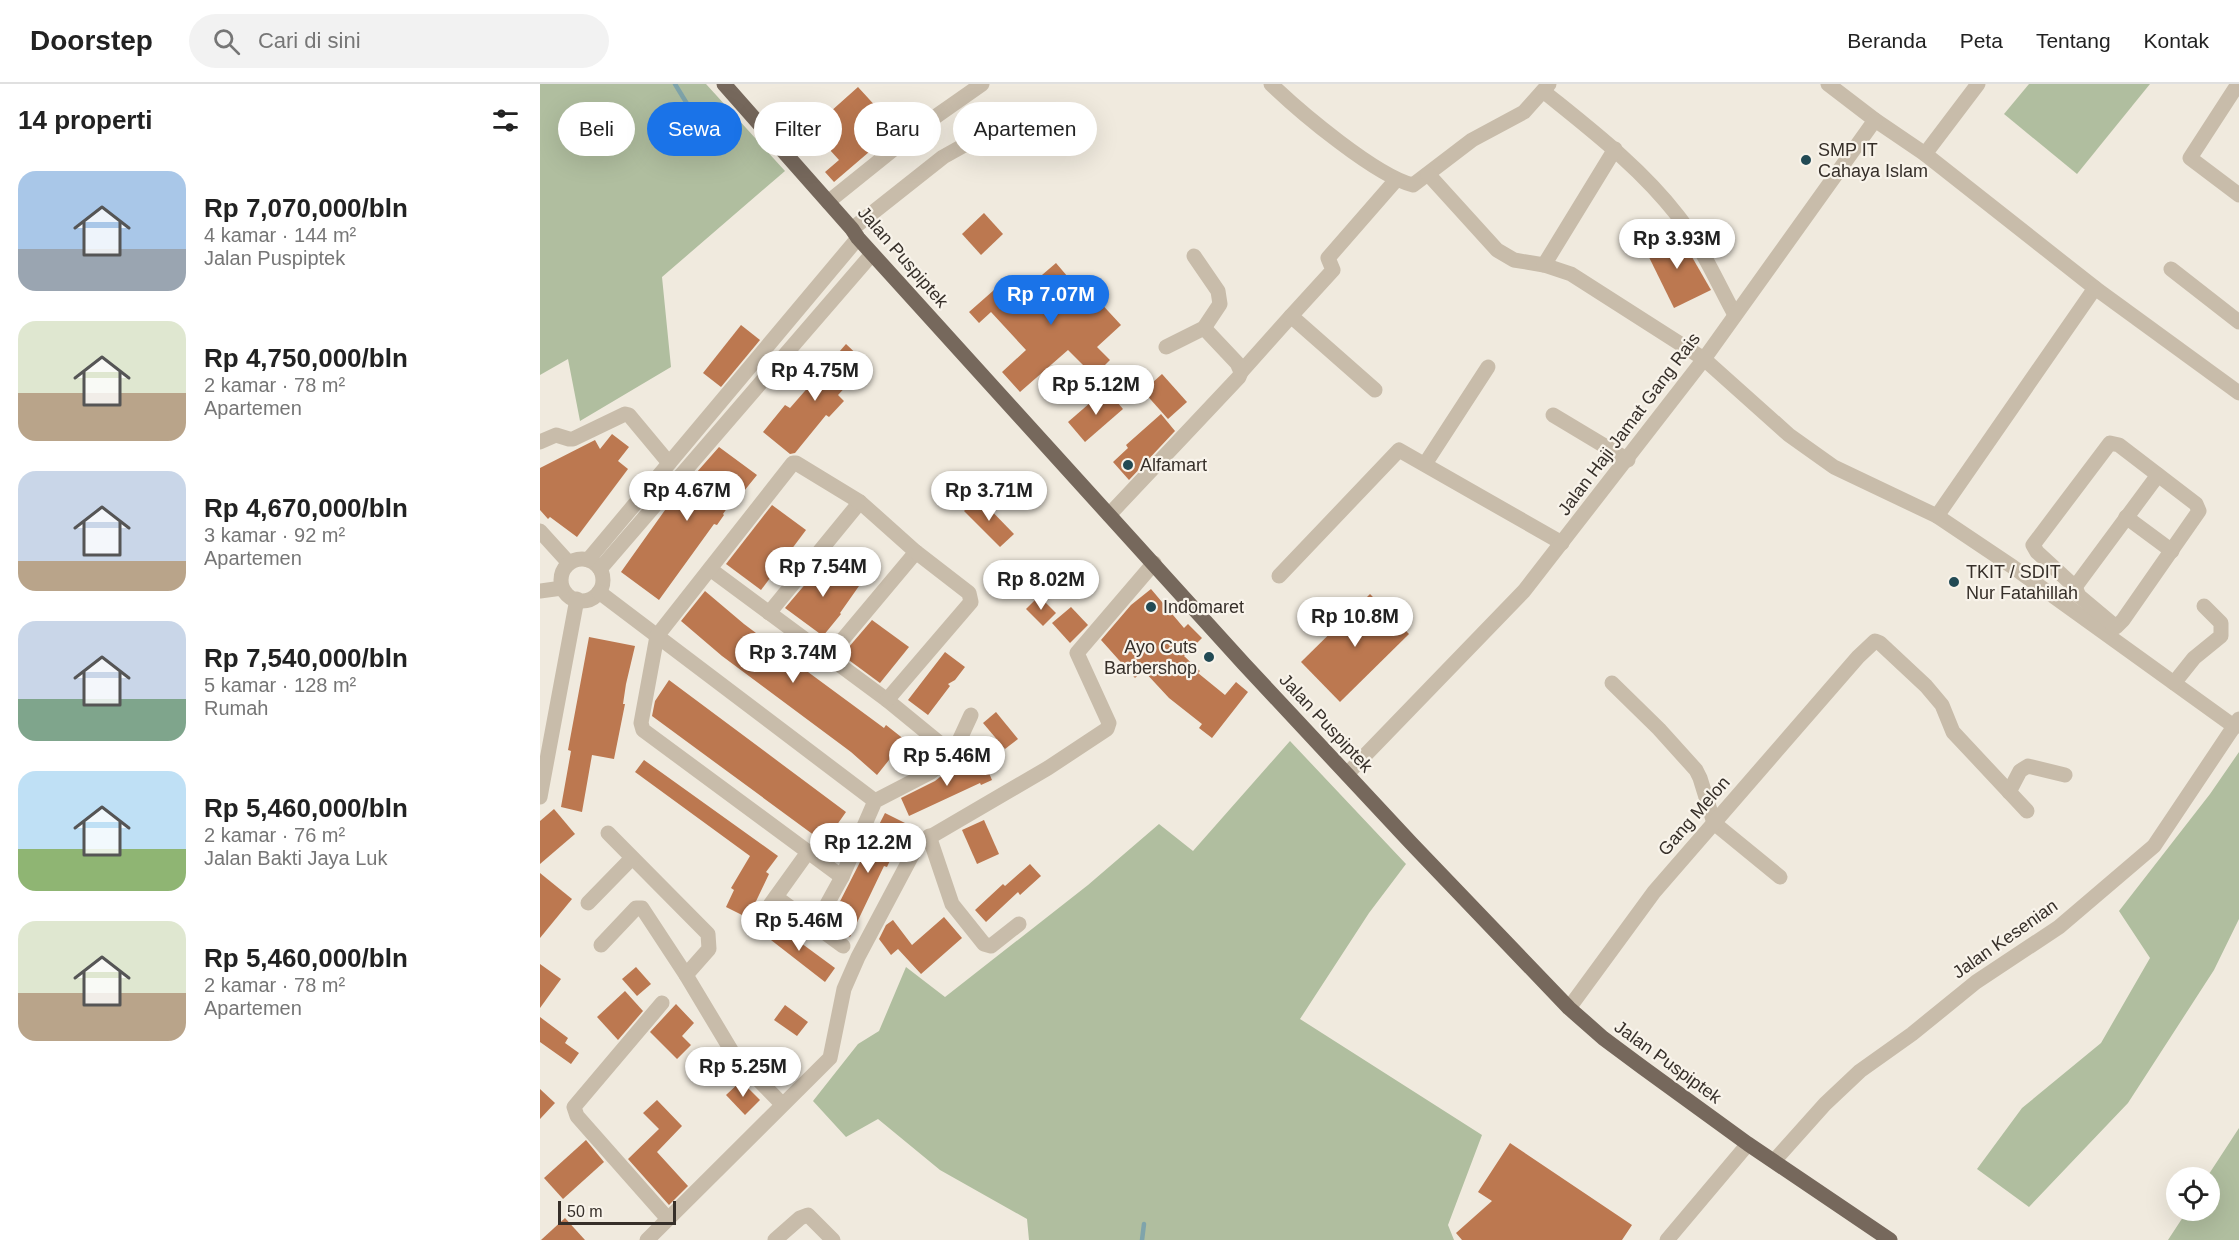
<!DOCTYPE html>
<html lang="id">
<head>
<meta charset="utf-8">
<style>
  :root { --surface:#fff; --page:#f2f2f2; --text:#222; --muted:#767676; --line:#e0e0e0; --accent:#1a73e8 }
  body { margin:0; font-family:Helvetica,sans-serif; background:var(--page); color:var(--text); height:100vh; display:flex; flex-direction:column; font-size:22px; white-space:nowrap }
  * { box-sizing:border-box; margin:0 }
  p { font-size:20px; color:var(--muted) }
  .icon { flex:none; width:33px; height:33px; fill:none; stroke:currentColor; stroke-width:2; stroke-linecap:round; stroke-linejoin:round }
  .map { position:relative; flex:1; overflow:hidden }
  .drawer { display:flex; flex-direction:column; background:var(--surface); width:540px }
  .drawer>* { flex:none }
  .hud { position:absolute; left:18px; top:18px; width:570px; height:54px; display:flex; gap:12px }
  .controls { position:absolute; left:1626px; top:1083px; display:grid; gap:12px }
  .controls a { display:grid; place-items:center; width:54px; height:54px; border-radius:50%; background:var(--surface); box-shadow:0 6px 24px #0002; font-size:30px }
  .scale { position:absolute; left:18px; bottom:15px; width:118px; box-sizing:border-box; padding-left:6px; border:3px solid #362f29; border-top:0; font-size:16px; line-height:21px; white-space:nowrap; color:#362f29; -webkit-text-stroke:4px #f8f3ea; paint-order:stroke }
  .price { position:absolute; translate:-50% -51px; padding:0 14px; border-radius:21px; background:#fff; color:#222; font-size:20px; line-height:39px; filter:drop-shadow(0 2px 3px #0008) }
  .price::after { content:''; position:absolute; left:50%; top:36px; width:18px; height:14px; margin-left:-9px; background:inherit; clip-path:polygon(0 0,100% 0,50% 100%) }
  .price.on { background:var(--accent); color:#fff }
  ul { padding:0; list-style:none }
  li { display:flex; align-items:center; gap:18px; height:150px; padding:0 18px }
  li span { display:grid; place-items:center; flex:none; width:168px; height:120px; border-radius:18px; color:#555 }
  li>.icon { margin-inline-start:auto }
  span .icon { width:72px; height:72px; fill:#fffc; stroke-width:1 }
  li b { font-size:26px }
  h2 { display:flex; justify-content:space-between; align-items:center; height:72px; padding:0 18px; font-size:26px }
  .tag { padding:0 21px; border-radius:27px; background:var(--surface); box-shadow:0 6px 24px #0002; font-size:21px; line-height:54px }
  .tag.on { background:var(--accent); color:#fff }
  header { display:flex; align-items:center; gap:36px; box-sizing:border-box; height:84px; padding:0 30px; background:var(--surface); border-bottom:2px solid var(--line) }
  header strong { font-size:28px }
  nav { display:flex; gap:33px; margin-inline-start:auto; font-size:21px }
  .search { width:420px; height:54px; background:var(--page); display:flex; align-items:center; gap:15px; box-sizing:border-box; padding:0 21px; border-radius:33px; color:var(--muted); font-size:22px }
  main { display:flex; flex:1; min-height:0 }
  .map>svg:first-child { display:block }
  .green { fill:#b0be9f }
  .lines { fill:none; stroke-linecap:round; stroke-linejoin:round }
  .stream { stroke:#7fa4ab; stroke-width:4.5 }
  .building { fill:#bc7850 }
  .street { stroke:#c8bcaa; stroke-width:15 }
  .primary { stroke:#76685c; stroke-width:15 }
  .poi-dot { fill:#224a54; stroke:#f8f3ea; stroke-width:2 }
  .labels { text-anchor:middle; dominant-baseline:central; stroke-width:4.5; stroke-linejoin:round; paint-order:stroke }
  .poi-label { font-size:18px; fill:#362f29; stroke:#f8f3ea; text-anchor:start }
  .street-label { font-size:18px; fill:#362f29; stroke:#f8f3ea }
</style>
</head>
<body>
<header>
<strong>Doorstep</strong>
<div class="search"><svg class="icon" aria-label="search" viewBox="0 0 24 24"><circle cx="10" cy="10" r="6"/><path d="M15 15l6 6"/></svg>Cari di sini</div>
<nav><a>Beranda</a><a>Peta</a><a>Tentang</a><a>Kontak</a></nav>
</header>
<main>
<section class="drawer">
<h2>14 properti<svg class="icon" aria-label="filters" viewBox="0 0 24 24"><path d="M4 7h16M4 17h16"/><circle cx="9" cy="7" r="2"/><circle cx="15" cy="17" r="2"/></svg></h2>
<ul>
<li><span style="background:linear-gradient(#a9c7e8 65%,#9aa5b1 0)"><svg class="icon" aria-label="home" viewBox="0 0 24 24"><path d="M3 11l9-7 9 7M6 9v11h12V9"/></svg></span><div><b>Rp 7,070,000/bln</b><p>4 kamar · 144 m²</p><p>Jalan Puspiptek</p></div></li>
<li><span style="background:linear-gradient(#dfe7d0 60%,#b9a48a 0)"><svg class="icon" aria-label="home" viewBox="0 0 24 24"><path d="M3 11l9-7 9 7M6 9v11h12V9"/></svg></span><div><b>Rp 4,750,000/bln</b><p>2 kamar · 78 m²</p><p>Apartemen</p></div></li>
<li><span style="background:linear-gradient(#c9d6e8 75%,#b9a48a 0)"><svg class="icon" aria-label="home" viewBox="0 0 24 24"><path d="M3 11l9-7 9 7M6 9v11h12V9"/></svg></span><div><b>Rp 4,670,000/bln</b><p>3 kamar · 92 m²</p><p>Apartemen</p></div></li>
<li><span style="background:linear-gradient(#c9d6e8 65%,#7fa58c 0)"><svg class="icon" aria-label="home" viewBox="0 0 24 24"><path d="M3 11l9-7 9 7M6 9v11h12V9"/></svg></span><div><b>Rp 7,540,000/bln</b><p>5 kamar · 128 m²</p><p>Rumah</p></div></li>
<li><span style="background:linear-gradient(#bfe0f5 65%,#8fb573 0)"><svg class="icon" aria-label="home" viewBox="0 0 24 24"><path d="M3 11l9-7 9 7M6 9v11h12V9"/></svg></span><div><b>Rp 5,460,000/bln</b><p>2 kamar · 76 m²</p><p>Jalan Bakti Jaya Luk</p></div></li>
<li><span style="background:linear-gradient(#dfe7d0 60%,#b9a48a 0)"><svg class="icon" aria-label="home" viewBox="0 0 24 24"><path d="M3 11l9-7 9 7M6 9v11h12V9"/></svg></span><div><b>Rp 5,460,000/bln</b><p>2 kamar · 78 m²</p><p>Apartemen</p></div></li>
</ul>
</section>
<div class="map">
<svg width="1699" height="1156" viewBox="0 0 1699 1156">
  <rect width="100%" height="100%" fill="#f0eade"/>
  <g class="green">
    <path d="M 0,0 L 166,0 L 245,87 L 122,193 L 131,283 L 40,337 L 28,275 L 0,291 Z"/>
    <path d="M 1489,0 L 1610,0 L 1537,90 L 1464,30 Z"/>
    <path d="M 750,657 L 866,780 L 829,829 L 760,935 L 942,1051 L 908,1141 L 914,1156 L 489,1156 L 487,1135 L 400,1086 L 338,1035 L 306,1053 L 273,1017 L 318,960 L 339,947 L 366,883 L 405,913 L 548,801 L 619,740 L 653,767 Z"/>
    <path d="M 1699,668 L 1699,835 L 1674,886 L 1588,1019 L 1489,1123 L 1437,1085 L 1482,1024 L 1561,959 L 1610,874 L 1579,827 L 1670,710 Z"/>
    <path d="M 1699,1044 L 1699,1156 L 1628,1156 L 1647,1127 L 1670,1126 L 1670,1094 L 1667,1093 Z"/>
  </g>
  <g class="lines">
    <g class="stream">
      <path d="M 135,0 L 149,23"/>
      <path d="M 602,1156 L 604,1140"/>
    </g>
  </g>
  <g class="building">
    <path d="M 318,3 L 340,27 L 347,21 L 364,38 L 294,98 L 285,88 L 299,76 L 271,45 Z"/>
    <path d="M 444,129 L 463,150 L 441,171 L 422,150 Z"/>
    <path d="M 1137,147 L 1171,206 L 1134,224 L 1104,163 Z"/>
    <path d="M 516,179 L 551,220 L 557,215 L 581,241 L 557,263 L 570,276 L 554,292 L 528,266 L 480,308 L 462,288 L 486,266 L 451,228 L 439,239 L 429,228 L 454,206 L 466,219 L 472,213 L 474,215 Z"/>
    <path d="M 201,241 L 220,256 L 181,303 L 163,289 Z"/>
    <path d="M 306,260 L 327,280 L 298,311 L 304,317 L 289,333 L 286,331 L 255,369 L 250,370 L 223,348 L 245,321 L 250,324 Z"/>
    <path d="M 622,290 L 647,318 L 628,335 L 603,307 Z"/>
    <path d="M 566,305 L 583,325 L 545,358 L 528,338 Z"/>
    <path d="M 621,330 L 635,347 L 589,396 L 573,378 L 588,364 L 586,361 Z"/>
    <path d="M 72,350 L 89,363 L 78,377 L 88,385 L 37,453 L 10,433 L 8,435 L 0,426 L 0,384 L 55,356 L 60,365 Z"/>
    <path d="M 179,363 L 217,391 L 200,412 L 197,410 L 183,430 L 184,431 L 177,441 L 174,440 L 119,516 L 81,488 L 130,419 L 132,417 L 133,418 L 149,397 Z"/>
    <path d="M 438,413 L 474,450 L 460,463 L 424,427 Z"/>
    <path d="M 232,421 L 266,446 L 221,506 L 186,480 Z"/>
    <path d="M 285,477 L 319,502 L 300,529 L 301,530 L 283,552 L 245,524 Z"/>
    <path d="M 611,505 L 644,544 L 648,540 L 662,554 L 644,572 L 660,587 L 658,589 L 685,611 L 696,598 L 708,608 L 672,654 L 659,644 L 662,640 L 629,614 L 603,586 L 595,594 L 561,556 L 591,521 Z"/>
    <path d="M 165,507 L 204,540 L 268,588 L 344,644 L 346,641 L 365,656 L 337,691 L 311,668 L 182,572 L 141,537 Z"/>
    <path d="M 830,510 L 869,550 L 800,618 L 761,578 Z"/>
    <path d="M 499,512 L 516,529 L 503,542 L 486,525 Z"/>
    <path d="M 531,523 L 548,541 L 530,559 L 512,539 Z"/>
    <path d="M 332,536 L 369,563 L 340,599 L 302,571 Z"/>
    <path d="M 49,553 L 95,562 L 86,600 L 83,620 L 85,620 L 74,675 L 52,671 L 42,728 L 21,723 L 31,667 L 28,666 Z"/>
    <path d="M 405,568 L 425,583 L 415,596 L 408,600 L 410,602 L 388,631 L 368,616 Z"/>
    <path d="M 129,596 L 306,728 L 294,745 L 307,756 L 301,771 L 112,632 L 115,617 Z"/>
    <path d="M 456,628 L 478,655 L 465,665 L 443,639 Z"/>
    <path d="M 443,675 L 452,696 L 441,701 L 440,699 L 369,732 L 361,714 L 395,697 L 405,689 L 428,679 L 429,682 Z"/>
    <path d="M 104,676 L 238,772 L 226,788 L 229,790 L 208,834 L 186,823 L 194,806 L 191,804 L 210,772 L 95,688 Z"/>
    <path d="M 14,725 L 35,750 L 0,780 L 0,737 Z"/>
    <path d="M 345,729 L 367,740 L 347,783 L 344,782 L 310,853 L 289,839 Z"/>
    <path d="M 444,736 L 459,770 L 437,780 L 422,746 Z"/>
    <path d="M 490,780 L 501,792 L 480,811 L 478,808 L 446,838 L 435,826 L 463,800 L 465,802 Z"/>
    <path d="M 0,789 L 32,815 L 0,854 Z"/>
    <path d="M 404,833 L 422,854 L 381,890 L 358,865 L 351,871 L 339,855 L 346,841 L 353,836 L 372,861 Z"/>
    <path d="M 231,837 L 295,884 L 285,898 L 222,849 Z"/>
    <path d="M 0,880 L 21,895 L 0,924 Z"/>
    <path d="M 96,883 L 111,900 L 97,912 L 82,895 Z"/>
    <path d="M 85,907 L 103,927 L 78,956 L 57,933 Z"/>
    <path d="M 136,920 L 154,939 L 142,952 L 151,961 L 137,975 L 110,948 Z"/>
    <path d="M 245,921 L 268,938 L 257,952 L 234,936 Z"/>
    <path d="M 0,933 L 28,954 L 25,959 L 39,969 L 31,980 L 0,958 Z"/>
    <path d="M 201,997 L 220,1016 L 205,1031 L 186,1011 Z"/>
    <path d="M 0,1005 L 15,1019 L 0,1035 Z"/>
    <path d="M 117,1016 L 142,1042 L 117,1068 L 148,1102 L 129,1121 L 88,1075 L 119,1045 L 103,1029 Z"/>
    <path d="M 46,1056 L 64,1078 L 23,1115 L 4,1094 Z"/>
    <path d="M 970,1059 L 1092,1141 L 1082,1156 L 922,1156 L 916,1149 L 952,1117 L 938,1108 Z"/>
    <path d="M 25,1134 L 45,1156 L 1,1156 Z"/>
  </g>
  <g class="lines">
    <g class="street">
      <path d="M 731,0 C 760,28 836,92 873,101 L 932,56 L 984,28 L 1009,0"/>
      <path d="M 1288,0 L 1335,36 L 1385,70 L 1555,204 L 1397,432"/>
      <path d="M 1698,0 L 1650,74 L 1699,111"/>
      <path d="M 1003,7 C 1050,45 1100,83 1138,132 C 1161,161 1177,198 1195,231"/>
      <path d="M 1385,70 L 1438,0"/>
      <path d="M 888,90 L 957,166 L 974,176 L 1004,181 L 1031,190 L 1164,275 L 1249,351 L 1294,383 L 1397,432 L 1473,483 L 1695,643"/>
      <path d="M 288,118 L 385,40 L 442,0"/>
      <path d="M 312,145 L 403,73 L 464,39"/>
      <path d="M 1004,181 L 1075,65"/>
      <path d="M 1631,185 L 1699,238"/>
      <path d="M 1555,204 L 1699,309"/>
      <path d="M 626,263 L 664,244 L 680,220 L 678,207 L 654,172"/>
      <path d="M 701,288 L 751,232"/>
      <path d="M 835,306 L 751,232 L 793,186 L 788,174 L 856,96"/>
      <path d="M 1013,331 L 1088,376"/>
      <path d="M 0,358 L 16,351 L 29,355 L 33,355 L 85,330 L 89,331 L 129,379"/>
      <path d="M 1570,359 L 1579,361 L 1656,420 L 1659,427 L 1583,536 L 1576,543 L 1539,512 L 1535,503 L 1497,468 L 1493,461 Z"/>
      <path d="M 885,380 L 948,283"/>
      <path d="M 569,431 L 699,293 L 701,288 L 697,279 L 664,244"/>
      <path d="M 1586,433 L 1632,467"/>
      <path d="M 0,447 L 29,479"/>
      <circle cx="42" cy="496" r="21"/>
      <path d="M 48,476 L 318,154"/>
      <path d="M 60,485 L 332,170"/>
      <path d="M 170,485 L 347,616 L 413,670"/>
      <path d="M 739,492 L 859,366 L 1022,459"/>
      <path d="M 1535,503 L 1618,391"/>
      <path d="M 0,507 L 22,504"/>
      <path d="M 59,508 L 335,717"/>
      <path d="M 229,529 L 320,418"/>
      <path d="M 288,573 L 376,468"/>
      <path d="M 1072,599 L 1119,645 L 1156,686 L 1160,694 L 1174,739 L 1240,793"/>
      <path d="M 1634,599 L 1654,574 L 1681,552 L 1681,539 L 1664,522"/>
      <path d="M 807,690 L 984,507 L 1164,275 L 1335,36"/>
      <path d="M 1469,708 L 1480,687 L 1488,682 L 1525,691"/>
      <path d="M 0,713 L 37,515"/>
      <path d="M 68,749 L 168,850 L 169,865 L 146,891"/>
      <path d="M 389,752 L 412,820 L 444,860 L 451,862 L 479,840"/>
      <path d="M 302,793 L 103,646 L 101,639 L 117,552 L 253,379 L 256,379 L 320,418 L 376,468 L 429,509 L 431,518 L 347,616"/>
      <path d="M 236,813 L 303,862"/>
      <path d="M 48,819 L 92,774"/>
      <path d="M 215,842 L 268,768"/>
      <path d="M 275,842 L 302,793 L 335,717 L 391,688 L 413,670 L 431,631"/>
      <path d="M 61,861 L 96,824 L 102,824 L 146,891 L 194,971 L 242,1020"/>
      <path d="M 122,919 L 34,1023 L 37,1032 L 128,1135"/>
      <path d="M 1029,924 L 1114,808 L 1318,573 L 1335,557 L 1340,559 L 1386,602 L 1402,621 L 1413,648 L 1487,727"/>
      <path d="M 1234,1077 L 1285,1020 L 1320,987 L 1372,950 L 1436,898 L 1519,843 L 1614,762 L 1699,635"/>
      <path d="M 107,1156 L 290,974 L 304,905 L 318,873 L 378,760 L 508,684 L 567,645 L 569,639 L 537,569 L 614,479"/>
      <path d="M 235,1156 L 260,1134 L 268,1131 L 293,1156"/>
      <path d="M 1127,1156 L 1208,1060"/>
    </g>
    <path class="primary" d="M 184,0 L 312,145 L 318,154 L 704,580 L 871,759 L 1029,924 L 1063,954 L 1102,983 L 1208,1060 L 1350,1156"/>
  </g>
  <g class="poi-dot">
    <circle cx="1266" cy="76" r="6"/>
    <circle cx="588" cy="381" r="6"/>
    <circle cx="1414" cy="498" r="6"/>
    <circle cx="611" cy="523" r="6"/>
    <circle cx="669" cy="573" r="6"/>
  </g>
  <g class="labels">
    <g class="poi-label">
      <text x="1278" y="66">SMP IT<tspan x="1278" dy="21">Cahaya Islam</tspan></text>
      <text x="600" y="381">Alfamart</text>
      <text x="1426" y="488">TKIT / SDIT<tspan x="1426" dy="21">Nur Fatahillah</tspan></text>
      <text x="623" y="523">Indomaret</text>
      <text x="657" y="563" text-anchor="end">Ayo Cuts<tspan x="657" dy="21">Barbershop</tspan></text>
    </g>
    <g class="street-label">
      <text transform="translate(363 173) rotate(49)">Jalan Puspiptek</text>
      <text transform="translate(1089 340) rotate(-53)">Jalan Haji Jamat Gang Rais</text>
      <text transform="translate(786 639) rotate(47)">Jalan Puspiptek</text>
      <text transform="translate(1154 732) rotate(-49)">Gang Melon</text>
      <text transform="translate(1465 855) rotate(-35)">Jalan Kesenian</text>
      <text transform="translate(1128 978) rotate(36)">Jalan Puspiptek</text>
    </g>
  </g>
</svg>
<div class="controls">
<a><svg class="icon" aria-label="locate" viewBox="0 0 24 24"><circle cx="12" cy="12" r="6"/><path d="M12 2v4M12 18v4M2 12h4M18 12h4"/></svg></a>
</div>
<div class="scale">50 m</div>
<b class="price" style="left:1137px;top:186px">Rp 3.93M</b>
<b class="price on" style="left:511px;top:242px">Rp 7.07M</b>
<b class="price" style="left:275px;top:318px">Rp 4.75M</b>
<b class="price" style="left:556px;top:332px">Rp 5.12M</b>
<b class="price" style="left:147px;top:438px">Rp 4.67M</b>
<b class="price" style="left:449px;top:438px">Rp 3.71M</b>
<b class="price" style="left:283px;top:514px">Rp 7.54M</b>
<b class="price" style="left:501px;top:527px">Rp 8.02M</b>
<b class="price" style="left:815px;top:564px">Rp 10.8M</b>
<b class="price" style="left:253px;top:600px">Rp 3.74M</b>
<b class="price" style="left:407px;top:703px">Rp 5.46M</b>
<b class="price" style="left:328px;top:790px">Rp 12.2M</b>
<b class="price" style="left:259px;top:868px">Rp 5.46M</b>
<b class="price" style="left:203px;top:1014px">Rp 5.25M</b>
<div class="hud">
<a class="tag">Beli</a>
<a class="tag on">Sewa</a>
<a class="tag">Filter</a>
<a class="tag">Baru</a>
<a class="tag">Apartemen</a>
</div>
</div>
</main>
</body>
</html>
